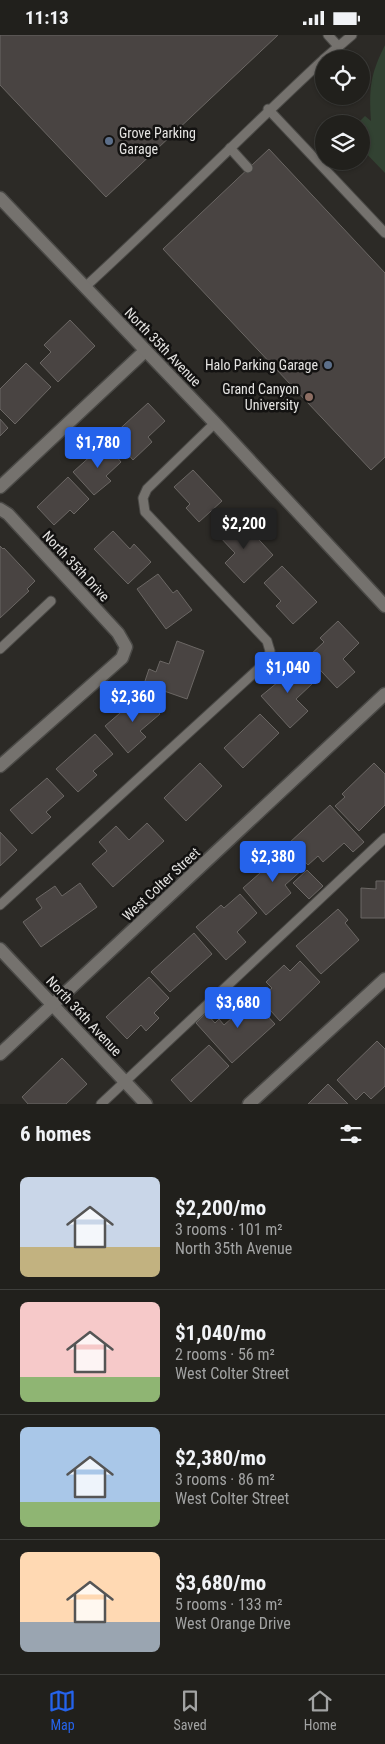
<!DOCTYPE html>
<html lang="en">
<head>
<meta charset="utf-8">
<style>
  :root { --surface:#21201c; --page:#2d2d29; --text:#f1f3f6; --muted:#a2a3a3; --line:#3e3e3b; --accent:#2563eb }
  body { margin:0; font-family:"Roboto Condensed",sans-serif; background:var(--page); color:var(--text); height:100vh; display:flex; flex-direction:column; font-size:19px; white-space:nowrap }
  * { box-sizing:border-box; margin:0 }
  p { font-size:16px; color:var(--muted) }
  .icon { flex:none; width:28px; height:28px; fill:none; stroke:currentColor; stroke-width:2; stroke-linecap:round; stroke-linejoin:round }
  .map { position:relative; height:1069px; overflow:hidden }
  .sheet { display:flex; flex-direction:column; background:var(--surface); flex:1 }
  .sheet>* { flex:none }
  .tools { position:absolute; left:315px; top:15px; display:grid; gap:10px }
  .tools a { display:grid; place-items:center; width:55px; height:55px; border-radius:50%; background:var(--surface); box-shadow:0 1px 4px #0004,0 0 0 1px var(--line); font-size:25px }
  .price { position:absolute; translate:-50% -42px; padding:0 11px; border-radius:5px; background:var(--accent); color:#fff; font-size:16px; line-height:32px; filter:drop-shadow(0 1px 2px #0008) }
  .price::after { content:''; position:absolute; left:50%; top:30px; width:15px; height:11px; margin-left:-8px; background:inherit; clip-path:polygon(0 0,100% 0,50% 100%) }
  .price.active { background:#222; color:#fff }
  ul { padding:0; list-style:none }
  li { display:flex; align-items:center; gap:15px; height:125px; padding:0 20px }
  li+li { border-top:1px solid var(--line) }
  li span { display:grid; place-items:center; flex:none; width:140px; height:100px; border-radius:8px; color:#555 }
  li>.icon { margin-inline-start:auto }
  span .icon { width:60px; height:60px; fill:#fffc; stroke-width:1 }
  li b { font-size:21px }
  h2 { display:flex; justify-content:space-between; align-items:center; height:60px; padding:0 20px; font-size:21px }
  .status { display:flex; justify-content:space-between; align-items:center; height:35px; padding:0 25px; background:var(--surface); direction:ltr }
  .status svg { height:14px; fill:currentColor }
  .tab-bar { display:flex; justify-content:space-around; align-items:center; height:70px; border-top:1px solid var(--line); background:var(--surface); font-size:14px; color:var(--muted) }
  .tab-bar a { display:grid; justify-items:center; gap:2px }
  .tab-bar .active { color:var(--accent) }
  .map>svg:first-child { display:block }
  .green { fill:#324232 }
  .building { fill:#494442; stroke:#6b6764 }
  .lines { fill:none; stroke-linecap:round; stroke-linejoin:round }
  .lane-casing { stroke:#4a4946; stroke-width:11 }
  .street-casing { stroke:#4a4946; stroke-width:15 }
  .secondary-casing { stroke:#4a4946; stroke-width:15 }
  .lane { stroke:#75726e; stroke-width:9 }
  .street { stroke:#75726e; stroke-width:12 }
  .secondary { stroke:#75726e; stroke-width:12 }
  .service-dot { fill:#5c6f8a; stroke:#131211; stroke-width:2 }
  .education-dot { fill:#8d6e63; stroke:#131211; stroke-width:2 }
  .labels { text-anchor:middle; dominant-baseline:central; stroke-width:5; stroke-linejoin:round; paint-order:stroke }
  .poi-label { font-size:14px; fill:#e5e4e2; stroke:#131211; text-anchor:end }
  .street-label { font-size:14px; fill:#e5e4e2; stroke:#131211 }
</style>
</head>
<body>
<div class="status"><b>11:13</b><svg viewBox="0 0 49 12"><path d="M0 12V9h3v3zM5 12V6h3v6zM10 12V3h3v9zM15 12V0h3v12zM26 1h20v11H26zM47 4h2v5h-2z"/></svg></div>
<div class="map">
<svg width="385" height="1069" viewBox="0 0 385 1069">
  <rect width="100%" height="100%" fill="#2c2a26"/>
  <path class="green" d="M 385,10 L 385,138 L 361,113 L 361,89 L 357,89 L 365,81 L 371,86 C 369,53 370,40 385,10 Z"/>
  <g class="building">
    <path d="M 0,0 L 278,0 L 106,162 L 0,50 Z"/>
    <path d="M 269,114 L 385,238 L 385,422 L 371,435 L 163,214 Z"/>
    <path d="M 70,285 L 95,311 L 58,347 L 40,328 L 51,317 L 44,310 Z"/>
    <path d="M 26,328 L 51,352 L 15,389 L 0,374 L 0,354 Z"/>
    <path d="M 148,368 L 165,386 L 148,402 L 152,407 L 133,425 L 112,401 Z"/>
    <path d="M 0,384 L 8,393 L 0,401 Z"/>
    <path d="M 105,408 L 121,427 L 106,441 L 111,446 L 94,460 L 73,437 Z"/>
    <path d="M 193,435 L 222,466 L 199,487 L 186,473 L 190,469 L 174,452 Z"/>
    <path d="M 68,442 L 89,464 L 74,479 L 70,475 L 54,490 L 37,472 Z"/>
    <path d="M 237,481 L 273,520 L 244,548 L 225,528 L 235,518 L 218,500 Z"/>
    <path d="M 113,496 L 130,514 L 134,509 L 151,527 L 128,549 L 94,514 Z"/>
    <path d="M 0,511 L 3,514 L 4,513 L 35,546 L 27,554 L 29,556 L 0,583 Z"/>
    <path d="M 282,531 L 317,567 L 293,589 L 276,571 L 281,566 L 264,548 Z"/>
    <path d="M 158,539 L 173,558 L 177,555 L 192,575 L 166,594 L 137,554 Z"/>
    <path d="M 338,586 L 359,608 L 343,624 L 355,637 L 337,653 L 308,622 L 324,607 L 320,603 Z"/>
    <path d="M 177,606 L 204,616 L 187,664 L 144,649 L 149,634 L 156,637 L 160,626 L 169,629 Z"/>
    <path d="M 292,625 L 313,648 L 296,664 L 308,676 L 290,693 L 261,661 L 278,647 L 273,642 Z"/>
    <path d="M 142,659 L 160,679 L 140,696 L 146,702 L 128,718 L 105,691 Z"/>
    <path d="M 260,679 L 279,698 L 243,733 L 224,713 Z"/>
    <path d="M 95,699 L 113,719 L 93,736 L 97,740 L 78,757 L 56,734 Z"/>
    <path d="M 200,728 L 222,751 L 186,786 L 164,763 Z"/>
    <path d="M 374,728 L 385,739 L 385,770 L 359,796 L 335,771 L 345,762 L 342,759 Z"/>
    <path d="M 47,743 L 64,761 L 46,777 L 51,782 L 32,799 L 10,775 Z"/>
    <path d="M 330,770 L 364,807 L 353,817 L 344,808 L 323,827 L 318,821 L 308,830 L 288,809 Z"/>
    <path d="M 147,788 L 164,806 L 113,852 L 92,829 L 107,816 L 99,807 L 116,791 L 129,805 Z"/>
    <path d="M 0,797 L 17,815 L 0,831 Z"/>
    <path d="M 286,815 L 303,834 L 285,850 L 291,858 L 266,880 L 243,853 Z"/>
    <path d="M 307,835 L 323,851 L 309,864 L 293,848 Z"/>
    <path d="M 376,846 L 385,846 L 385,883 L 361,883 L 361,853 L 376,854 Z"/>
    <path d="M 80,848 L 97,872 L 41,912 L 23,887 L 42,873 L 36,864 L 55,851 L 62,861 Z"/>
    <path d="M 240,859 L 257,878 L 237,897 L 246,907 L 226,925 L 196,892 L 221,870 L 224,873 Z"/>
    <path d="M 338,874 L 348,885 L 345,888 L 359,905 L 321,939 L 296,911 Z"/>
    <path d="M 194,898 L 212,919 L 170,957 L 151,937 Z"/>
    <path d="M 300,926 L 320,947 L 280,986 L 260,964 L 272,953 L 266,947 L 284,930 L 290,936 Z"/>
    <path d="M 149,942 L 169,963 L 154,978 L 159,983 L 146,996 L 141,990 L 127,1004 L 106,982 Z"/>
    <path d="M 248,960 L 275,989 L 232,1028 L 196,988 L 206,978 L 215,988 L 219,984 L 224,990 L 241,975 L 237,970 Z"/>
    <path d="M 377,1006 L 385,1014 L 385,1051 L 371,1064 L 364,1057 L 356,1065 L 337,1045 Z"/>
    <path d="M 209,1010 L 229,1031 L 191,1067 L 171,1045 Z"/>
    <path d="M 62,1023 L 87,1049 L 66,1069 L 28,1069 L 22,1062 Z"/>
    <path d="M 328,1049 L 348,1069 L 308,1069 Z"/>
  </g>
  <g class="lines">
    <defs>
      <g id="lane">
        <path d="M 328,0 L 338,11"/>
        <path d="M 324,24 L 352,0"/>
        <path d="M 268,74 L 385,198"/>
        <path d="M 230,113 L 248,133"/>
        <path d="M 85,252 C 166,178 243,99 324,24"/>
        <path d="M 0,614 L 51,566"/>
        <path d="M 0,870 L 267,626 L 270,616 L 267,606 L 145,477 L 143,463 L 147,454 L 215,388"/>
        <path d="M 101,1069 L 385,803"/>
      </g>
      <g id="street">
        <path d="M 0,452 L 145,316"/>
        <path d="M 0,474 L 8,479 L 118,598 L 126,612 L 122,623 L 0,731"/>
        <path d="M 0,914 L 146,1069"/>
        <path d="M 0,1019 L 385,659"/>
        <path d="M 249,1069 L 385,944"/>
      </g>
      <path id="secondary" d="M 0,163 L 215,388 L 385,571"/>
    </defs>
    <use href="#lane" class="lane-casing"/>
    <use href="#street" class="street-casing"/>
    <use href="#secondary" class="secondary-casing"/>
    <use href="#lane" class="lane"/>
    <use href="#street" class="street"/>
    <use href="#secondary" class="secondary"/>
  </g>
  <g class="service-dot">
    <circle cx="109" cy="106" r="5"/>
    <circle cx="328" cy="330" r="5"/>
  </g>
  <circle class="education-dot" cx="309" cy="362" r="5"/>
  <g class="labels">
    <g class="poi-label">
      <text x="119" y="98" text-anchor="start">Grove Parking<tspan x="119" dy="16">Garage</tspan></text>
      <text x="318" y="330">Halo Parking Garage</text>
      <text x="299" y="354">Grand Canyon<tspan x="299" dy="16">University</tspan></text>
    </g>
    <g class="street-label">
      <text transform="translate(163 312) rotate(46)">North 35th Avenue</text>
      <text transform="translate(76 531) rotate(47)">North 35th Drive</text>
      <text transform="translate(161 849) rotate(-43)">West Colter Street</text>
      <text transform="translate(84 981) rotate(47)">North 36th Avenue</text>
    </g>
  </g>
</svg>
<div class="tools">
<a><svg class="icon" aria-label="locate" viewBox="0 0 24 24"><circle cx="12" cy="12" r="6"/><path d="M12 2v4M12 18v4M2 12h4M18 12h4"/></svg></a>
<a><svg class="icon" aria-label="layers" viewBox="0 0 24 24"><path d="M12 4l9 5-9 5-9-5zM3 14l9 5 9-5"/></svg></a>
</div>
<b class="price" style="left:98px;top:434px">$1,780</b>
<b class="price active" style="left:244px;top:515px">$2,200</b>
<b class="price" style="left:288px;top:659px">$1,040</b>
<b class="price" style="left:133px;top:688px">$2,360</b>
<b class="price" style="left:273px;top:848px">$2,380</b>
<b class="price" style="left:238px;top:994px">$3,680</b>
</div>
<section class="sheet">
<h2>6 homes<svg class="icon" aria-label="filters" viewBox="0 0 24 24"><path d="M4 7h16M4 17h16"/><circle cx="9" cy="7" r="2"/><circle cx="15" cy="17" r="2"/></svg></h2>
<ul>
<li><span style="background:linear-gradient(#c9d6e8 70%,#c2b280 0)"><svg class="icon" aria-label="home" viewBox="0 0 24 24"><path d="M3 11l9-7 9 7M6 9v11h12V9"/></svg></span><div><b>$2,200/mo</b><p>3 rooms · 101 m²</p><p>North 35th Avenue</p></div></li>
<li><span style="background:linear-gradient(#f6c9c9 75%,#8fb573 0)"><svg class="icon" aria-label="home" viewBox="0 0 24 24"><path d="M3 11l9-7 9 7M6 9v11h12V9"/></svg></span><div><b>$1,040/mo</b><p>2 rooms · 56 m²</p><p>West Colter Street</p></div></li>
<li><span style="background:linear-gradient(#a9c7e8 75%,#8fb573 0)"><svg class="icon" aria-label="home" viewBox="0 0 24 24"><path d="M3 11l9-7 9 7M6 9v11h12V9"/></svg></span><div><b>$2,380/mo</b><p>3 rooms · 86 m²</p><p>West Colter Street</p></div></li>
<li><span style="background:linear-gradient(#ffd9b3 70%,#9aa5b1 0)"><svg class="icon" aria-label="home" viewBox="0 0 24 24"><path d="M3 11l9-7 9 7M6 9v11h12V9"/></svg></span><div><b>$3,680/mo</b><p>5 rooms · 133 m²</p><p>West Orange Drive</p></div></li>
</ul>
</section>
<nav class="tab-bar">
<a class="active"><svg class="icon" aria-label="map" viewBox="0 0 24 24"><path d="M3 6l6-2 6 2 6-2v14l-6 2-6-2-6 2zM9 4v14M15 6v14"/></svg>Map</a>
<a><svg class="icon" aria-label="saved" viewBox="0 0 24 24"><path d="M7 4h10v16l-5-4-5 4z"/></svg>Saved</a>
<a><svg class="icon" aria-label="home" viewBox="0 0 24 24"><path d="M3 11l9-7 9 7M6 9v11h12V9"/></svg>Home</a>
</nav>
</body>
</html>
